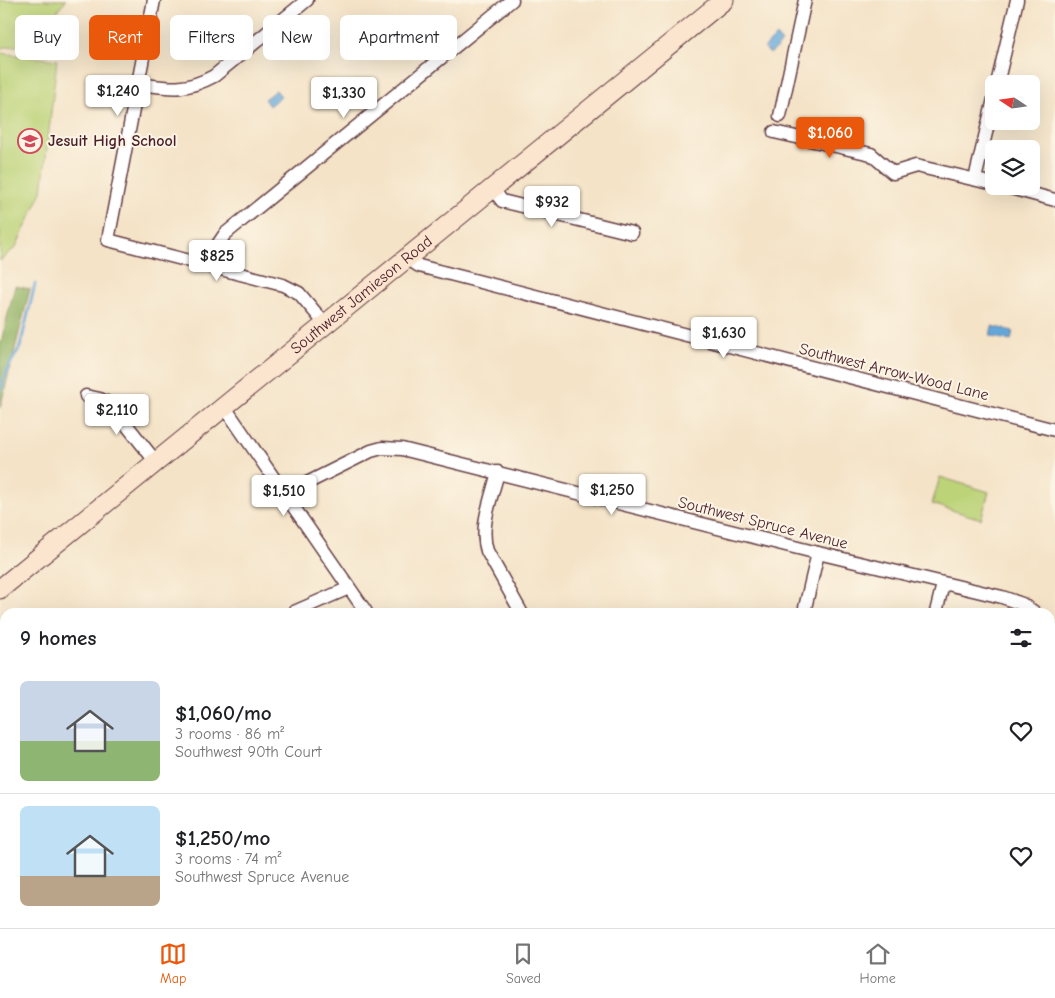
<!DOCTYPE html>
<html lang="en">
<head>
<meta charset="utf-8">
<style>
  :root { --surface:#fff; --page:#f2f2f2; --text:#202124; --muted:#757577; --line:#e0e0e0; --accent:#ea580c }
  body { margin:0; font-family:"Comic Neue",sans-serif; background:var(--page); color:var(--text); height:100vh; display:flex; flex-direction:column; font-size:19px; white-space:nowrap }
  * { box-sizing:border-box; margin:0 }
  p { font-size:16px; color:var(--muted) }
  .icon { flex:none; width:28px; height:28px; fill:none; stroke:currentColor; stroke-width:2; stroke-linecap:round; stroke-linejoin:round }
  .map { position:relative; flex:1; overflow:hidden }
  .details { position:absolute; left:0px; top:608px; width:1055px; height:321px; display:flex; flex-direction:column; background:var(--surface); border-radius:15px 15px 0 0; box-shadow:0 5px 20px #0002 }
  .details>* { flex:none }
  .guide { position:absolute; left:15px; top:15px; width:500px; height:45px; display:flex; gap:10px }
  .needle { width:32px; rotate:283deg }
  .fabs { position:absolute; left:985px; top:75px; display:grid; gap:10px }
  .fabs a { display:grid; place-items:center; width:55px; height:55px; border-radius:8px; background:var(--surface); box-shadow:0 5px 20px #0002; font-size:25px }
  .price { position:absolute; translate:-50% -42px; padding:0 11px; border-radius:5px; background:#fff; color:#222; font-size:16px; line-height:32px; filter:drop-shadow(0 1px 2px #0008) }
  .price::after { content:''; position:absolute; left:50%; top:30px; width:15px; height:11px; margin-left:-8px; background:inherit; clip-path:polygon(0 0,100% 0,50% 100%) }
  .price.on { background:var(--accent); color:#fff }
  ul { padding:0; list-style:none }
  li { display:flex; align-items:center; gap:15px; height:125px; padding:0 20px }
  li+li { border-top:1px solid var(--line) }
  li span { display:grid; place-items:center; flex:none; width:140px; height:100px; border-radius:8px; color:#555 }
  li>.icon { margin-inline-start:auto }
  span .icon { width:60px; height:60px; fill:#fffc; stroke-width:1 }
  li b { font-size:21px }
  h2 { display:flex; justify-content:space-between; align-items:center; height:60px; padding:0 20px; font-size:21px }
  .chip { padding:0 18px; border-radius:8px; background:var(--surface); box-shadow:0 5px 20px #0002; font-size:18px; line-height:45px }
  .chip.on { background:var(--accent); color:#fff }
  .menu { display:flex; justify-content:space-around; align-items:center; height:70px; border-top:1px solid var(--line); background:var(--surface); font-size:14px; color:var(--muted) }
  .menu a { display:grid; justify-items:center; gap:2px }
  .menu .on { color:var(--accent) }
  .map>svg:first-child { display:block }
  .green { fill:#bcd378; stroke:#837952 }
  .forest { fill:#95b568; stroke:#706a4a }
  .water { fill:#64a7d9; stroke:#576382 }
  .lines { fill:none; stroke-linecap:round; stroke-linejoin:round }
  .stream { stroke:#64a7d9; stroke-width:3 }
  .street-casing { stroke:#643c42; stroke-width:15 }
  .secondary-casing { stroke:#643c42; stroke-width:21 }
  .street { stroke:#fff; stroke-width:12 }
  .secondary { stroke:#fbe5cf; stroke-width:19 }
  .labels { text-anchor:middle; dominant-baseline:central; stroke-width:4; stroke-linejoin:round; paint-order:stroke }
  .poi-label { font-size:16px; font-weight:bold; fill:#4a1f2b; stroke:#fcf5e5; text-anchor:start }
  .street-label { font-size:16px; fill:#4a1f2b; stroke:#fcf5e5 }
</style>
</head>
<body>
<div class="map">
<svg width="1055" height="928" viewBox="0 0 1055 928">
  <rect width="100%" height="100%" fill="#fcf5e5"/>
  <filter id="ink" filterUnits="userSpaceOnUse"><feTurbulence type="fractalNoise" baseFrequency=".02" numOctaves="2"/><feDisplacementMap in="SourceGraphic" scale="10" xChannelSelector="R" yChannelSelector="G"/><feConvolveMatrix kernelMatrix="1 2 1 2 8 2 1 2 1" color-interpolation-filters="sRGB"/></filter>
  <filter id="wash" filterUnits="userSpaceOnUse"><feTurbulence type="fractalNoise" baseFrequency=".0096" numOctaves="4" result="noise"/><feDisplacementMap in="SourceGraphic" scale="20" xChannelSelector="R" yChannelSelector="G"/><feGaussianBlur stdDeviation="1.12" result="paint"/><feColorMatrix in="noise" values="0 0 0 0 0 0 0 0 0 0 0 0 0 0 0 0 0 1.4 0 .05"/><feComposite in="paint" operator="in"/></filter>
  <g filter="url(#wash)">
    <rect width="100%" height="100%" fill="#f4e3c7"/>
    <g class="green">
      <path d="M 0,0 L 66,0 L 38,36 L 28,44 L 0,48 Z"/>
      <path d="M 0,53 L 57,60 L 42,192 L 16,247 L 0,261 Z"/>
      <path d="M 940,477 L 989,492 L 981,519 L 932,504 Z"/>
    </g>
    <path class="forest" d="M 15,286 L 30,289 L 0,408 L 0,346 Z"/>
    <g class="water">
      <path d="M 776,36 L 782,43 L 770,54 L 764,48 Z"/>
      <path d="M 276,90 L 281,96 L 269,106 L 264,99 Z"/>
      <path d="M 992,326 L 1013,331 L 1011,341 L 990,336 Z"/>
    </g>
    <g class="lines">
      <path class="stream" d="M 0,390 L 8,368 L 20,347 L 35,284"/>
    </g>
  </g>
  <g filter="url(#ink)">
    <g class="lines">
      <defs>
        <g id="street">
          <path d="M 154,0 L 108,240 L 283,285 L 299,293 L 326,325"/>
          <path d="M 138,84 C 170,88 184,92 214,76 L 307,0"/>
          <path d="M 997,84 L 1017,0"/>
          <path d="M 780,116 L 805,0"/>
          <path d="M 774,132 L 871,154 L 893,173 L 916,166 L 994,184"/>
          <path d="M 975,179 L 994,99"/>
          <path d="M 1003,186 L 1055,200"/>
          <path d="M 493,189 L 502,201 L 632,233"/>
          <path d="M 408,259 L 419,266 L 1055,430"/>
          <path d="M 204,265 L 225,234 L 512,0"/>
          <path d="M 86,396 L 100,399 L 110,404 L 156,462"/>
          <path d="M 224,406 L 366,612"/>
          <path d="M 498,472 C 492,497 479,526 487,551 L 521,612"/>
          <path d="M 285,494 L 371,451 L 382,448 L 402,449 L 818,553 L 1002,597 L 1022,604 L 1034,612"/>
          <path d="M 294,612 L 349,588"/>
          <path d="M 804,612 L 818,553"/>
          <path d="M 936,612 L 943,584"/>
          <path d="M 1050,627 L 1055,632"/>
          <path d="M 0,673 L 5,681"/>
          <path d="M 0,699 L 5,693"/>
          <path d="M 1050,805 L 1055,807"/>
          <path d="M 176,924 L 179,928"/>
          <path d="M 557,924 L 559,928"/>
          <path d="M 984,924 L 1005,928"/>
          <path d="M 31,928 L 36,924"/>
          <path d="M 240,928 L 248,924"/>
          <path d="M 593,928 L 611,924"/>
        </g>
        <g id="secondary">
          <path id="s1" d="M 0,589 L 724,0"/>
        </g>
      </defs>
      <use href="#street" class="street-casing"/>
      <use href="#secondary" class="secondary-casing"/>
      <use href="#street" class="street"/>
      <use href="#secondary" class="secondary"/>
    </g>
  </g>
  <defs>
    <symbol id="school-ring" viewBox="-11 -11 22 22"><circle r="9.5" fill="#fcf5e5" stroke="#d1495b" stroke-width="1.5"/><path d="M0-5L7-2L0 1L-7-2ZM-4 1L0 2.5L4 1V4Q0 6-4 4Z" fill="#d1495b"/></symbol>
  </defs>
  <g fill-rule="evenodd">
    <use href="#school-ring" x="16" y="127" width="28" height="28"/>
  </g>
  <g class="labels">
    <g class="poi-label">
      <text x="48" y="141">Jesuit High School</text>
    </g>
    <g class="street-label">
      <text stroke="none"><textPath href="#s1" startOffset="466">Southwest Jamieson Road</textPath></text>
      <text transform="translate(894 372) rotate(14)">Southwest Arrow-Wood Lane</text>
      <text transform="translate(763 523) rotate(14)">Southwest Spruce Avenue</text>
    </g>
  </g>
</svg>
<div class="fabs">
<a><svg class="needle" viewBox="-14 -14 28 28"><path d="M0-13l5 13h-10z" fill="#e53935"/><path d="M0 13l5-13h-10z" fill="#757577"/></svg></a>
<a><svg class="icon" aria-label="layers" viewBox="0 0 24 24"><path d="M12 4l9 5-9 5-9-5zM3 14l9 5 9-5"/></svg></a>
</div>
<b class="price" style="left:118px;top:117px">$1,240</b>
<b class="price" style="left:344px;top:119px">$1,330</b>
<b class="price on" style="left:830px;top:159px">$1,060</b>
<b class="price" style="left:552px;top:228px">$932</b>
<b class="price" style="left:217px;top:282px">$825</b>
<b class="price" style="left:724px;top:359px">$1,630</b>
<b class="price" style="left:117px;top:436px">$2,110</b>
<b class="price" style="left:612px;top:516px">$1,250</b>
<b class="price" style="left:284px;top:517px">$1,510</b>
<div class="guide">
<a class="chip">Buy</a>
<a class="chip on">Rent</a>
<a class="chip">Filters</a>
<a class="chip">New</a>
<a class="chip">Apartment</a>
</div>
<section class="details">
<h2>9 homes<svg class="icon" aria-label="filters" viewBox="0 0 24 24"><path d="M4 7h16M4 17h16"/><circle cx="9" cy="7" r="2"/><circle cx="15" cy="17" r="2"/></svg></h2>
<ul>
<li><span style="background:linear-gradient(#c9d6e8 60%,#8fb573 0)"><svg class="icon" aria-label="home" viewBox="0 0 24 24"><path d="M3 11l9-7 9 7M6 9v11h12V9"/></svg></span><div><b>$1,060/mo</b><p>3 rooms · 86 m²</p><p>Southwest 90th Court</p></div><svg class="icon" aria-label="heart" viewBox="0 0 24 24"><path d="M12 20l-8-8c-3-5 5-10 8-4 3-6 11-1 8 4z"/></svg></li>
<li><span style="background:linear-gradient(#bfe0f5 70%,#b9a48a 0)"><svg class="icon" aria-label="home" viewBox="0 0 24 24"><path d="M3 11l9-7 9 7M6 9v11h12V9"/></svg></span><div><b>$1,250/mo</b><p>3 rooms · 74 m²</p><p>Southwest Spruce Avenue</p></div><svg class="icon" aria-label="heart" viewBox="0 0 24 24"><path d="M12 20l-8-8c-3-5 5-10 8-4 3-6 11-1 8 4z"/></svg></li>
</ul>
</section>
</div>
<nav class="menu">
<a class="on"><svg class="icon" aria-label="map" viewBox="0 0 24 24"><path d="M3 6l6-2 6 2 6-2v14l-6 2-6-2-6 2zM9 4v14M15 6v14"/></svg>Map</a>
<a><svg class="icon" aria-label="saved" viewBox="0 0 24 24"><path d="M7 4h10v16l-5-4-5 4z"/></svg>Saved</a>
<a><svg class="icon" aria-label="home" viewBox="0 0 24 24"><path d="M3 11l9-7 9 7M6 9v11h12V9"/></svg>Home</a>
</nav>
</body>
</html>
